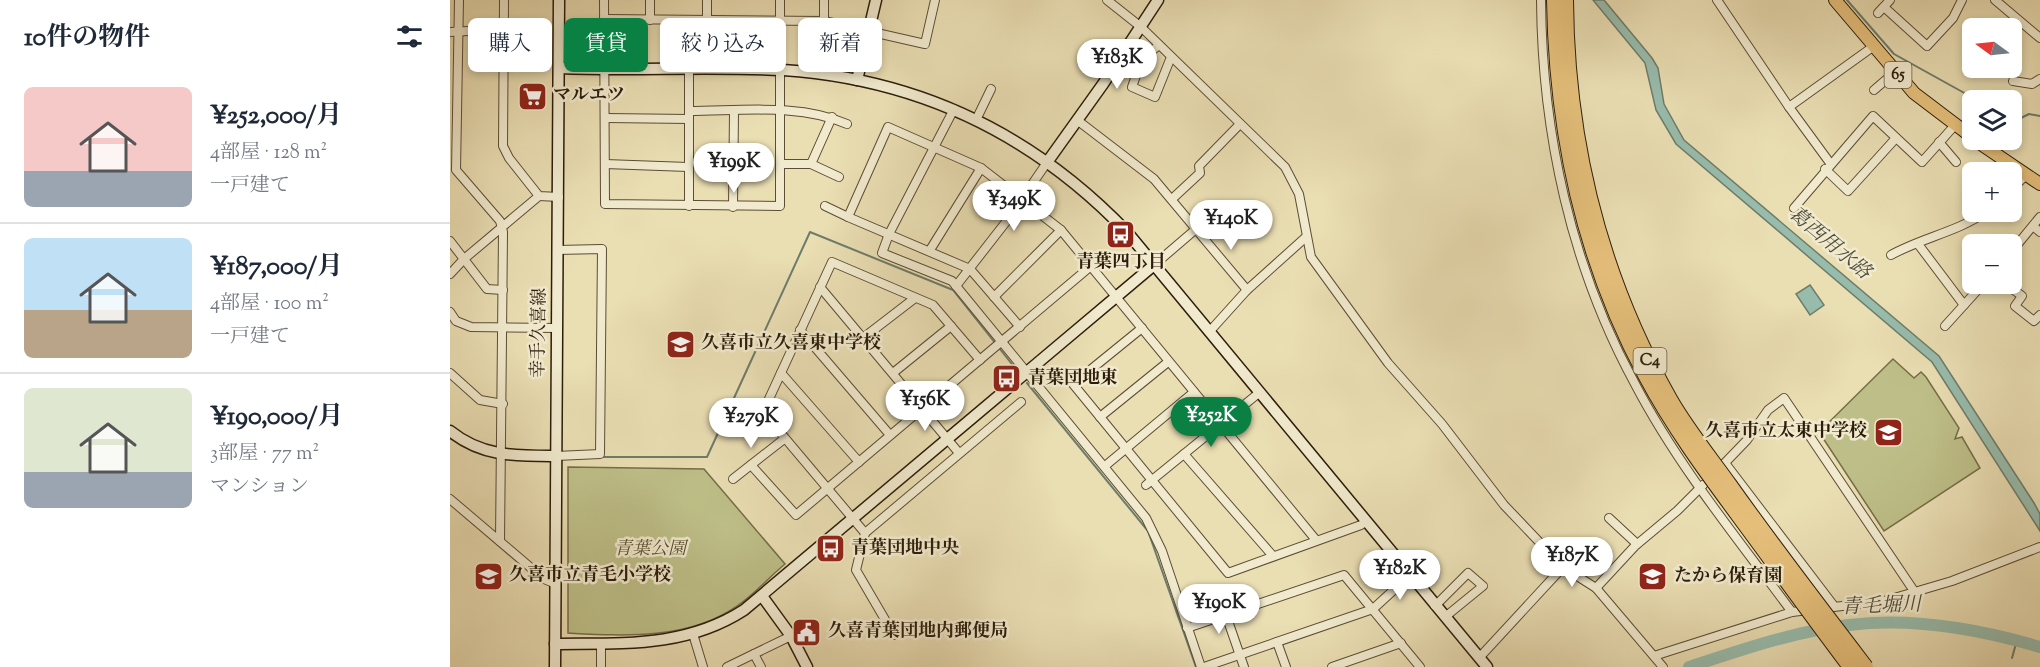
<!DOCTYPE html>
<html lang="ja">
<head>
<meta charset="utf-8">
<style>
  :root { --surface:#fff; --page:#f6f6f7; --text:#1f2937; --muted:#747a83; --line:#e0e1e3; --accent:#0b8043 }
  body { margin:0; font-family:"Sorts Mill Goudy","Noto Serif JP",serif; background:var(--page); color:var(--text); height:100vh; display:flex; flex-direction:column; font-size:22px; white-space:nowrap }
  * { box-sizing:border-box; margin:0 }
  p { font-size:20px; color:var(--muted) }
  .icon { flex:none; width:33px; height:33px; fill:none; stroke:currentColor; stroke-width:2; stroke-linecap:round; stroke-linejoin:round }
  .map { position:relative; flex:1; overflow:hidden }
  .sheet { display:flex; flex-direction:column; background:var(--surface); width:450px }
  .sheet>* { flex:none }
  .guide { position:absolute; left:18px; top:18px; width:570px; height:54px; display:flex; gap:12px }
  .needle { width:39px; rotate:285deg }
  .buttons { position:absolute; left:1512px; top:18px; display:grid; gap:12px }
  .buttons a { display:grid; place-items:center; width:60px; height:60px; border-radius:9px; background:var(--surface); box-shadow:0 3px 9px #0003; font-size:30px }
  .price { position:absolute; translate:-50% -51px; padding:0 14px; border-radius:21px; background:#fff; color:#222; font-size:20px; line-height:39px; filter:drop-shadow(0 2px 3px #0008) }
  .price::after { content:''; position:absolute; left:50%; top:36px; width:18px; height:14px; margin-left:-9px; background:inherit; clip-path:polygon(0 0,100% 0,50% 100%) }
  .price.current { background:var(--accent); color:#fff }
  ul { padding:0; list-style:none }
  li { display:flex; align-items:center; gap:18px; height:150px; padding:0 24px }
  li+li { border-top:2px solid var(--line) }
  li span { display:grid; place-items:center; flex:none; width:168px; height:120px; border-radius:9px; color:#555 }
  li>.icon { margin-inline-start:auto }
  span .icon { width:72px; height:72px; fill:#fffc; stroke-width:1 }
  li b { font-size:26px }
  h2 { display:flex; justify-content:space-between; align-items:center; height:72px; padding:0 24px; font-size:26px }
  .chip { padding:0 21px; border-radius:9px; background:var(--surface); box-shadow:0 3px 9px #0003; font-size:21px; line-height:54px }
  .chip.current { background:var(--accent); color:#fff }
  main { display:flex; flex:1; min-height:0 }
  .map>svg:first-child { display:block }
  .green { fill:#bebf88; stroke:#756e49; stroke-width:1.5 }
  .water { fill:#98bcac; stroke:#6d7c6b; stroke-width:1.5 }
  .lines { fill:none; stroke-linecap:round; stroke-linejoin:round }
  .stream { stroke:#6d7c6b; stroke-width:2 }
  .river { stroke:#98bcac; stroke-width:12 }
  .street-casing { stroke:#5c4d34; stroke-width:10 }
  .secondary-casing { stroke:#2c1d0a; stroke-width:13 }
  .primary-casing { stroke:#2c1d0a; stroke-width:14 }
  .street { stroke:#f1eace; stroke-width:8 }
  .secondary { stroke:#f1eace; stroke-width:10 }
  .primary { stroke:#e5bf7a; stroke-width:12 }
  .highway-bridge-casing { stroke:#2c1d0a; stroke-width:16; stroke-linecap:butt }
  .highway-bridge { stroke:#e5bf7a; stroke-width:14 }
  .labels { text-anchor:middle; dominant-baseline:central; stroke-width:5; stroke-linejoin:round; paint-order:stroke }
  .shield { fill:#f1eace; stroke:#675a45; stroke-width:1.5 }
  .shield-label { font-size:16px; font-weight:bold; fill:#2c1d0a }
  .poi-label { font-size:18px; font-weight:bold; fill:#2c1d0a; stroke:#f1eace; text-anchor:start }
  .street-label { font-size:18px; fill:#2c1d0a; stroke:#f1eace }
  .park-label { font-size:18px; font-style:italic; fill:#584e30; stroke:#f1eace }
  .water-label { font-size:20px; font-style:italic; fill:#4c4d3b; stroke:#f1eace }
</style>
</head>
<body>
<main>
<section class="sheet">
<h2>10件の物件<svg class="icon" aria-label="filters" viewBox="0 0 24 24"><path d="M4 7h16M4 17h16"/><circle cx="9" cy="7" r="2"/><circle cx="15" cy="17" r="2"/></svg></h2>
<ul>
<li><span style="background:linear-gradient(#f6c9c9 70%,#9aa5b1 0)"><svg class="icon" aria-label="home" viewBox="0 0 24 24"><path d="M3 11l9-7 9 7M6 9v11h12V9"/></svg></span><div><b>¥252,000/月</b><p>4部屋 · 128 m²</p><p>一戸建て</p></div></li>
<li><span style="background:linear-gradient(#bfe0f5 60%,#b9a48a 0)"><svg class="icon" aria-label="home" viewBox="0 0 24 24"><path d="M3 11l9-7 9 7M6 9v11h12V9"/></svg></span><div><b>¥187,000/月</b><p>4部屋 · 100 m²</p><p>一戸建て</p></div></li>
<li><span style="background:linear-gradient(#dfe7d0 70%,#9aa5b1 0)"><svg class="icon" aria-label="home" viewBox="0 0 24 24"><path d="M3 11l9-7 9 7M6 9v11h12V9"/></svg></span><div><b>¥190,000/月</b><p>3部屋 · 77 m²</p><p>マンション</p></div></li>
</ul>
</section>
<div class="map">
<svg width="1590" height="667" viewBox="0 0 1590 667">
  <rect width="100%" height="100%" fill="#eadeb3"/>
  <filter id="stains"><feTurbulence type="fractalNoise" baseFrequency=".00333" numOctaves="4"/><feColorMatrix values="0 0 0 0 .2 0 0 0 0 .09 0 0 0 0 .02 0 0 0 .5 -.17"/></filter>
  <radialGradient id="worn" r=".72"><stop offset=".6" stop-color="#630" stop-opacity="0"/><stop offset="1" stop-color="#630" stop-opacity=".3"/></radialGradient>
  <g class="green">
    <path d="M 1443,359 L 1464,378 L 1471,372 L 1476,377 L 1509,428 L 1505,439 L 1512,437 L 1530,468 L 1434,531 L 1369,432 Z"/>
    <path d="M 118,467 L 254,469 L 335,564 C 318,578 305,594 287,606 C 238,640 174,636 118,633 Z"/>
  </g>
  <g class="water">
    <path d="M 1143,0 L 1154,0 L 1202,58 L 1208,68 L 1214,104 L 1234,140 L 1489,356 L 1584,503 L 1590,514 L 1590,531 L 1482,362 L 1226,144 L 1206,110 L 1195,63 Z"/>
    <path d="M 1360,285 L 1374,305 L 1360,315 L 1346,294 Z"/>
  </g>
  <g class="lines">
    <g class="stream">
      <path d="M 1397,0 L 1444,54 L 1527,100"/>
      <path d="M 1562,118 L 1569,119 L 1579,114 L 1590,116"/>
      <path d="M 577,383 L 698,531 L 746,667"/>
      <path d="M 150,457 L 257,457 L 360,232 L 503,290 L 565,368"/>
      <path d="M 1562,658 L 1567,640"/>
    </g>
    <path class="river" d="M 1239,667 C 1291,650 1345,631 1399,625 C 1463,617 1529,629 1590,647"/>
    <defs>
      <g id="street">
        <path d="M 9,0 L 6,170 L 50,221 L 53,232 L 50,541"/>
        <path d="M 54,0 L 53,146 L 59,158 L 89,196 L 109,197"/>
        <path d="M 154,0 L 155,204 L 330,206 L 330,0"/>
        <path d="M 200,0 L 200,20"/>
        <path d="M 257,0 L 257,20"/>
        <path d="M 657,0 L 691,27 L 835,167 L 849,194 L 861,257 L 938,363 L 992,424 L 1054,505 L 1113,567 L 1146,588 L 1213,667"/>
        <path d="M 1091,0 C 1092,133 1121,267 1185,384 C 1228,466 1287,538 1342,612"/>
        <path d="M 1267,0 L 1339,107"/>
        <path d="M 1545,0 L 1590,38"/>
        <path d="M 1434,7 L 1477,46 L 1503,18 L 1512,0"/>
        <path d="M 1428,13 L 1440,0"/>
        <path d="M 154,19 L 374,21 L 475,44 L 485,0"/>
        <path d="M 374,21 L 374,0"/>
        <path d="M 0,32 L 53,29"/>
        <path d="M 709,45 L 692,59 L 682,87 L 705,97 L 721,57"/>
        <path d="M 1563,81 L 1582,84 L 1590,79"/>
        <path d="M 1424,90 L 1445,72"/>
        <path d="M 504,109 L 439,234 L 432,253 L 502,281 L 696,518 L 712,551 L 751,667"/>
        <path d="M 239,111 C 290,111 350,103 397,124"/>
        <path d="M 156,118 L 239,119"/>
        <path d="M 526,120 L 541,89"/>
        <path d="M 627,120 L 704,179 L 797,290"/>
        <path d="M 1489,142 L 1506,162"/>
        <path d="M 1380,163 L 1339,107 L 1424,46"/>
        <path d="M 155,164 L 238,167"/>
        <path d="M 331,164 L 361,164 L 382,117"/>
        <path d="M 361,164 L 389,177"/>
        <path d="M 1375,169 L 1398,191 L 1446,138"/>
        <path d="M 1562,189 L 1576,175"/>
        <path d="M 722,199 L 750,173 L 749,166 L 790,124"/>
        <path d="M 239,206 L 239,70"/>
        <path d="M 375,206 L 398,217"/>
        <path d="M 283,207 L 284,111"/>
        <path d="M 1344,208 L 1423,116 L 1472,162 L 1505,125"/>
        <path d="M 1583,226 L 1590,232"/>
        <path d="M 0,241 L 37,289 L 53,290"/>
        <path d="M 1468,244 L 1514,305"/>
        <path d="M 480,250 L 531,168"/>
        <path d="M 1562,251 L 1590,217"/>
        <path d="M 1441,255 C 1471,238 1507,232 1536,212"/>
        <path d="M 704,265 L 746,229"/>
        <path d="M 0,274 L 14,259 L 89,196"/>
        <path d="M 1556,284 L 1572,296 L 1565,306 L 1584,321 L 1590,315"/>
        <path d="M 506,286 L 559,218 L 598,161"/>
        <path d="M 370,287 L 509,453"/>
        <path d="M 544,297 L 611,230"/>
        <path d="M 0,312 L 6,321 L 21,327 L 107,328"/>
        <path d="M 1495,326 L 1533,284"/>
        <path d="M 570,327 L 520,269 L 398,217 L 438,127 L 531,168 L 611,230 L 866,540"/>
        <path d="M 692,328 L 623,384 L 778,573 L 911,525"/>
        <path d="M 350,330 L 440,435"/>
        <path d="M 760,331 L 797,290 L 856,237"/>
        <path d="M 413,338 L 465,298"/>
        <path d="M 0,373 L 30,400 L 53,404"/>
        <path d="M 331,373 L 409,462"/>
        <path d="M 443,373 L 501,326"/>
        <path d="M 650,417 L 718,362"/>
        <path d="M 734,454 L 823,556"/>
        <path d="M 106,456 L 150,454 L 152,249 L 107,250"/>
        <path d="M 1275,463 L 1384,606"/>
        <path d="M 301,465 L 346,515 L 641,266"/>
        <path d="M 655,466 L 744,392"/>
        <path d="M 1268,470 L 1297,440 L 1318,410 L 1334,398 L 1464,591"/>
        <path d="M 283,479 L 334,439"/>
        <path d="M 696,485 L 810,392"/>
        <path d="M 0,499 L 94,579 L 106,584"/>
        <path d="M 1159,518 L 1187,544"/>
        <path d="M 415,533 L 571,402"/>
        <path d="M 1146,588 L 1185,546 L 1227,511 L 1253,485"/>
        <path d="M 769,595 L 794,667"/>
        <path d="M 985,606 L 1018,573 L 1033,586 L 995,617"/>
        <path d="M 737,628 L 894,575 L 970,667"/>
        <path d="M 243,634 L 253,667"/>
        <path d="M 444,635 L 406,570 L 415,533 L 313,412 L 382,262 L 483,305 L 530,360"/>
        <path d="M 827,642 L 836,667"/>
        <path d="M 304,654 L 311,667"/>
        <path d="M 1204,656 L 1342,612 L 1434,601 L 1502,581 L 1590,547"/>
        <path d="M 1029,658 L 1113,567"/>
        <path d="M 151,667 L 151,644"/>
        <path d="M 277,667 L 341,636"/>
        <path d="M 754,667 L 923,609 L 960,575"/>
        <path d="M 882,667 L 951,643"/>
      </g>
      <g id="secondary">
        <path d="M 110,68 C 184,71 259,66 333,70 C 469,79 583,134 677,232 L 1037,667"/>
        <path d="M 407,80 L 426,0"/>
        <path d="M 598,161 L 653,84 L 708,0"/>
        <path d="M 0,431 C 32,457 66,456 106,456"/>
        <path d="M 312,596 L 341,636 L 357,667"/>
        <path d="M 105,644 C 172,643 235,648 294,610 L 704,265"/>
        <path d="M 105,667 L 109,0"/>
      </g>
      <g id="primary">
        <path d="M 1385,0 L 1464,93 L 1522,137"/>
        <path d="M 1525,140 L 1590,184"/>
      </g>
    </defs>
    <use href="#street" class="street-casing"/>
    <use href="#secondary" class="secondary-casing"/>
    <use href="#primary" class="primary-casing"/>
    <use href="#street" class="street"/>
    <use href="#secondary" class="secondary"/>
    <use href="#primary" class="primary"/>
    <defs>
      <g id="highway-bridge">
        <path d="M 1104,0 C 1106,130 1133,259 1195,375 C 1222,426 1256,472 1290,518 C 1327,568 1363,618 1400,667"/>
        <path d="M 1116,0 C 1117,141 1151,277 1220,399 C 1237,429 1260,457 1280,485 C 1324,547 1370,607 1416,667"/>
      </g>
    </defs>
    <use href="#highway-bridge" class="highway-bridge-casing"/>
    <use href="#highway-bridge" class="highway-bridge"/>
  </g>
  <defs>
    <symbol id="supermarket-square" viewBox="-11 -11 22 22"><rect x="-9" y="-9" width="18" height="18" rx="4" fill="#8f2418" stroke="#f1eace"/><path d="M-6-5.5h2.5l.6 2H6L4.5 2H-2.5L-4.4-4H-6ZM-1.5 3.2a1.3 1.3 0 1 0 .1 0ZM3 3.2a1.3 1.3 0 1 0 .1 0Z" fill="#fff"/></symbol>
    <symbol id="bus-square" viewBox="-11 -11 22 22"><rect x="-9" y="-9" width="18" height="18" rx="4" fill="#8f2418" stroke="#f1eace"/><path d="M-5-6H5V4H4V6H2V4H-2V6H-4V4H-5ZM-3.5-4V0h7V-4ZM-3.5 1.2v1.5H-2V1.2ZM2 1.2v1.5H3.5V1.2Z" fill="#fff"/></symbol>
    <symbol id="school-square" viewBox="-11 -11 22 22"><rect x="-9" y="-9" width="18" height="18" rx="4" fill="#8f2418" stroke="#f1eace"/><path d="M0-5L7-2L0 1L-7-2ZM-4 1L0 2.5L4 1V4Q0 6-4 4Z" fill="#fff"/></symbol>
    <symbol id="civic-square" viewBox="-11 -11 22 22"><rect x="-9" y="-9" width="18" height="18" rx="4" fill="#8f2418" stroke="#f1eace"/><path d="M-.6-6.5H3V-4.5H.6V-3L4-1V1h2V6H-6V1h2V-1L-.6-3ZM-1.2 2.5V6h2.4V2.5Z" fill="#fff"/></symbol>
  </defs>
  <g fill-rule="evenodd">
    <use href="#supermarket-square" x="66" y="80" width="33" height="33"/>
    <use href="#bus-square" x="654" y="218" width="33" height="33"/>
    <use href="#school-square" x="214" y="328" width="33" height="33"/>
    <use href="#bus-square" x="540" y="362" width="33" height="33"/>
    <use href="#school-square" x="1422" y="416" width="33" height="33"/>
    <use href="#bus-square" x="364" y="532" width="33" height="33"/>
    <use href="#school-square" x="22" y="560" width="33" height="33"/>
    <use href="#school-square" x="1186" y="560" width="33" height="33"/>
    <use href="#civic-square" x="340" y="616" width="33" height="33"/>
  </g>
  <g class="labels">
    <g class="shield">
      <rect x="1434.5" y="62" width="27" height="26" rx="4.5"/>
      <rect x="1183.5" y="348" width="33" height="26" rx="4.5"/>
    </g>
    <g class="shield-label">
      <text x="1448" y="75">65</text>
      <text x="1200" y="361">C4</text>
    </g>
    <g class="poi-label">
      <text x="103" y="96">マルエツ</text>
      <text x="671" y="263" text-anchor="middle">青葉四丁目</text>
      <text x="251" y="344">久喜市立久喜東中学校</text>
      <text x="578" y="379">青葉団地東</text>
      <text x="1417" y="432" text-anchor="end">久喜市立太東中学校</text>
      <text x="401" y="549">青葉団地中央</text>
      <text x="59" y="576">久喜市立青毛小学校</text>
      <text x="1224" y="577">たから保育園</text>
      <text x="378" y="632">久喜青葉団地内郵便局</text>
    </g>
    <g class="street-label">
      <text transform="translate(90 333) rotate(-89)">幸手久喜線</text>
    </g>
    <g class="park-label">
      <text x="200" y="550">青葉公園</text>
    </g>
    <g class="water-label">
      <text transform="translate(1379 244) rotate(40)">葛西用水路</text>
      <text transform="translate(1431 607) rotate(-2)">青毛堀川</text>
    </g>
  </g>
  <rect width="100%" height="100%" filter="url(#stains)"/>
  <rect width="100%" height="100%" fill="url(#worn)"/>
</svg>
<div class="buttons">
<a><svg class="needle" viewBox="-14 -14 28 28"><path d="M0-13l5 13h-10z" fill="#e53935"/><path d="M0 13l5-13h-10z" fill="#747a83"/></svg></a>
<a><svg class="icon" aria-label="layers" viewBox="0 0 24 24"><path d="M12 4l9 5-9 5-9-5zM3 14l9 5 9-5"/></svg></a>
<a>+</a>
<a>−</a>
</div>
<b class="price" style="left:667px;top:90px">¥183K</b>
<b class="price" style="left:284px;top:194px">¥199K</b>
<b class="price" style="left:564px;top:232px">¥349K</b>
<b class="price" style="left:781px;top:251px">¥140K</b>
<b class="price" style="left:475px;top:432px">¥156K</b>
<b class="price current" style="left:761px;top:448px">¥252K</b>
<b class="price" style="left:301px;top:449px">¥279K</b>
<b class="price" style="left:1122px;top:588px">¥187K</b>
<b class="price" style="left:950px;top:601px">¥182K</b>
<b class="price" style="left:769px;top:635px">¥190K</b>
<div class="guide">
<a class="chip">購入</a>
<a class="chip current">賃貸</a>
<a class="chip">絞り込み</a>
<a class="chip">新着</a>
</div>
</div>
</main>
</body>
</html>
